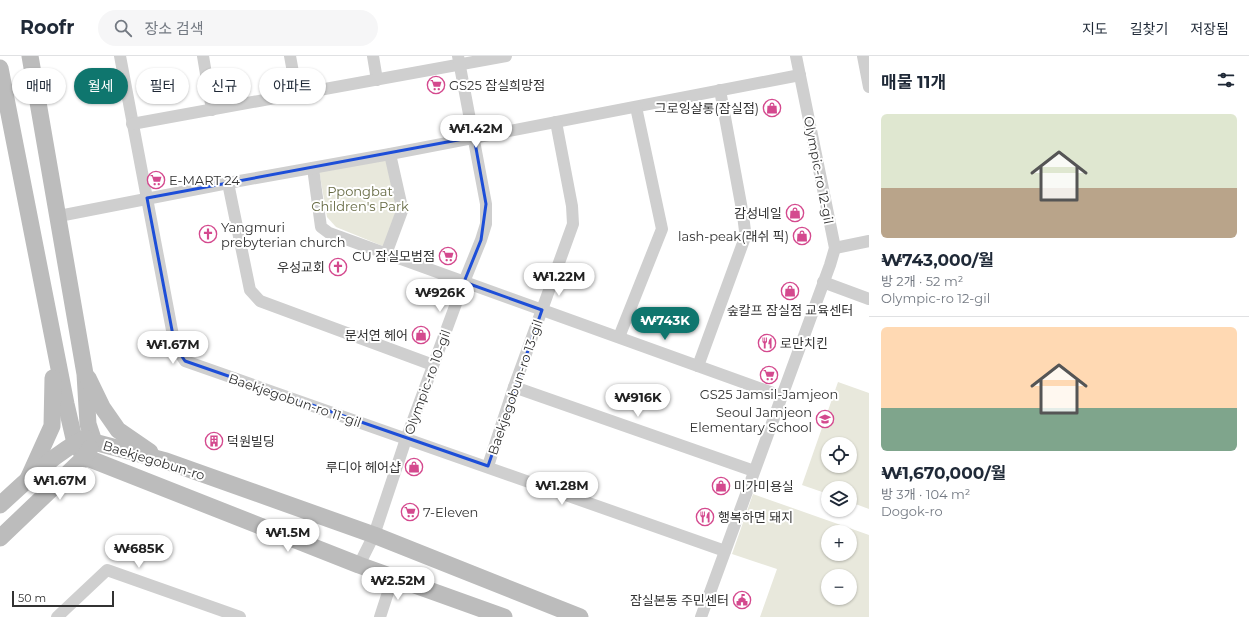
<!DOCTYPE html>
<html lang="ko">
<head>
<meta charset="utf-8">
<style>
  :root { --surface:#fff; --page:#f6f6f7; --text:#1f2937; --muted:#747a83; --line:#e0e1e3; --accent:#0f766e }
  body { margin:0; font-family:Montserrat,"Noto Sans KR",sans-serif; background:var(--page); color:var(--text); height:100vh; display:flex; flex-direction:column; font-size:15px; white-space:nowrap }
  * { box-sizing:border-box; margin:0 }
  p { font-size:13px; color:var(--muted) }
  .icon { flex:none; width:22px; height:22px; fill:none; stroke:currentColor; stroke-width:2; stroke-linecap:round; stroke-linejoin:round }
  .map { position:relative; flex:1; overflow:hidden }
  .side { display:flex; flex-direction:column; background:var(--surface); width:380px }
  .side>* { flex:none }
  .guide { position:absolute; left:12px; top:12px; width:380px; height:36px; display:flex; gap:8px }
  .tools { position:absolute; left:821px; top:381px; display:grid; gap:8px }
  .tools a { display:grid; place-items:center; width:36px; height:36px; border-radius:50%; background:var(--surface); box-shadow:0 1px 3px #0004; font-size:20px }
  .scale { position:absolute; left:12px; bottom:10px; width:102px; box-sizing:border-box; padding-left:4px; border:2px solid #323232; border-top:0; font-size:11px; line-height:14px; white-space:nowrap; color:#323232; -webkit-text-stroke:3px #fff; paint-order:stroke }
  .price { position:absolute; translate:-50% -34px; padding:0 9px; border-radius:14px; background:#fff; color:#222; font-size:13px; line-height:26px; filter:drop-shadow(0 1px 2px #0008) }
  .price::after { content:''; position:absolute; left:50%; top:24px; width:12px; height:9px; margin-left:-6px; background:inherit; clip-path:polygon(0 0,100% 0,50% 100%) }
  .price.active { background:var(--accent); color:#fff }
  ul { padding:0; list-style:none }
  li { display:grid; align-content:center; gap:8px; height:212px; padding:0 12px }
  li+li { border-top:1px solid var(--line) }
  li span { display:grid; place-items:center; height:124px; border-radius:6px; color:#555 }
  li>.icon { margin-inline-start:auto }
  span .icon { width:72px; height:72px; fill:#fffc; stroke-width:1 }
  li b { font-size:17px }
  h2 { display:flex; justify-content:space-between; align-items:center; height:48px; padding:0 12px; font-size:17px }
  .pill { padding:0 14px; border-radius:18px; background:var(--surface); box-shadow:0 1px 3px #0004; font-size:14px; line-height:36px }
  .pill.active { background:var(--accent); color:#fff }
  header { display:flex; align-items:center; gap:24px; box-sizing:border-box; height:56px; padding:0 20px; background:var(--surface); border-bottom:1px solid var(--line) }
  header strong { font-size:19px }
  nav { display:flex; gap:22px; margin-inline-start:auto; font-size:14px }
  .search { width:280px; height:36px; background:var(--page); display:flex; align-items:center; gap:10px; box-sizing:border-box; padding:0 14px; border-radius:22px; color:var(--muted); font-size:15px }
  main { display:flex; flex:1; min-height:0 }
  .map>svg:first-child { display:block }
  .green { fill:#e8e8dc; fill-rule:evenodd }
  .lines { fill:none; stroke-linecap:round; stroke-linejoin:round }
  .street { stroke:#cfcfcf; stroke-width:12 }
  .secondary { stroke:#bcbcbc; stroke-width:17 }
  .marked { fill:none; stroke:#1d4ed8; stroke-width:3; stroke-linejoin:round }
  .labels { text-anchor:middle; dominant-baseline:central; stroke-width:4; stroke-linejoin:round; paint-order:stroke }
  .poi-label { font-size:13px; fill:#323232; stroke:#fff; text-anchor:end }
  .street-label { font-size:13px; fill:#323232; stroke:#fff }
  .park-label { font-size:13px; fill:#666a43; stroke:#fff }
</style>
</head>
<body>
<header>
<strong>Roofr</strong>
<div class="search"><svg class="icon" aria-label="search" viewBox="0 0 24 24"><circle cx="10" cy="10" r="6"/><path d="M15 15l6 6"/></svg>장소 검색</div>
<nav><a>지도</a><a>길찾기</a><a>저장됨</a></nav>
</header>
<main>
<div class="map">
<svg width="869" height="561" viewBox="0 0 869 561">
  <rect width="100%" height="100%" fill="#fff"/>
  <g class="green">
    <path d="M 388,102 L 399,152 L 385,191 L 336,171 L 327,161 L 319,114 Z"/>
    <path d="M 838,326 L 869,337 L 869,453 L 850,446 L 850,432 L 828,432 L 828,438 L 802,429 ZM 828,388 L 850,388 L 850,410 L 828,410 Z"/>
    <path d="M 753,438 L 869,479 L 869,561 L 760,561 L 777,513 L 732,498 ZM 828,476 L 850,476 L 850,498 L 828,498 ZM 828,520 L 850,520 L 850,542 L 828,542 Z"/>
  </g>
  <g class="lines">
    <g class="street">
      <path d="M 120,0 L 175,290 L 185,305 C 365,368 545,431 725,495"/>
      <path d="M 203,0 L 212,54"/>
      <path d="M 290,0 L 297,38"/>
      <path d="M 373,0 L 377,24"/>
      <path d="M 863,0 L 869,31"/>
      <path d="M 132,68 L 506,0"/>
      <path d="M 313,112 L 321,171 L 329,177 L 781,340"/>
      <path d="M 228,127 L 250,234 L 260,245 L 433,309"/>
      <path d="M 59,160 L 228,127 L 390,98 L 800,19"/>
      <path d="M 835,192 L 869,185"/>
      <path d="M 386,198 L 402,155 L 401,147 L 390,98"/>
      <path d="M 823,226 L 869,243"/>
      <path d="M 619,281 L 662,173 L 636,51"/>
      <path d="M 698,310 L 744,184 L 745,175 L 743,159 L 720,34"/>
      <path d="M 514,331 L 754,415"/>
      <path d="M 488,410 L 514,331 L 573,168 L 572,150 L 556,66"/>
      <path d="M 359,509 L 374,479 L 406,383 L 464,226 L 481,184 L 486,168 L 486,148 L 458,0"/>
      <path d="M 57,561 L 107,514 L 240,561"/>
      <path d="M 380,561 L 393,521"/>
      <path d="M 701,561 L 830,209 L 835,192 L 796,0"/>
    </g>
    <g class="secondary">
      <path d="M 30,0 L 85,318 L 88,368 L 94,386 L 166,405 L 374,479 L 580,561"/>
      <path d="M 0,12 L 66,348 L 75,387 L 85,401 L 359,509 L 504,561"/>
      <path d="M 88,322 L 102,351 L 118,374 L 150,396"/>
      <path d="M 28,423 L 52,370 L 53,322"/>
      <path d="M 0,449 C 25,426 55,397 85,382"/>
      <path d="M 0,482 L 85,401 L 90,392"/>
    </g>
  </g>
  <path class="marked" d="M 474,81 L 486,148 L 481,184 L 464,226 L 542,254 L 488,410 L 185,305 L 175,290 L 147,142 Z"/>
  <defs>
    <symbol id="supermarket-ring" viewBox="-11 -11 22 22"><circle r="9.5" fill="#fff" stroke="#d4498e" stroke-width="1.5"/><path d="M-6-5.5h2.5l.6 2H6L4.5 2H-2.5L-4.4-4H-6ZM-1.5 3.2a1.3 1.3 0 1 0 .1 0ZM3 3.2a1.3 1.3 0 1 0 .1 0Z" fill="#d4498e"/></symbol>
    <symbol id="shop-ring" viewBox="-11 -11 22 22"><circle r="9.5" fill="#fff" stroke="#d4498e" stroke-width="1.5"/><path d="M-5-2.5h2.3a2.7 3.5 0 0 1 5.4 0H5L5.5 6h-11ZM-1.5-2.5h3a1.5 2.3 0 0 0-3 0Z" fill="#d4498e"/></symbol>
    <symbol id="church-ring" viewBox="-11 -11 22 22"><circle r="9.5" fill="#fff" stroke="#d4498e" stroke-width="1.5"/><path d="M-1.2-6h2.4v3.5h3.3v2.4h-3.3V6h-2.4V-.1h-3.3v-2.4h3.3Z" fill="#d4498e"/></symbol>
    <symbol id="restaurant-ring" viewBox="-11 -11 22 22"><circle r="9.5" fill="#fff" stroke="#d4498e" stroke-width="1.5"/><path d="M-5-6h1v4h1v-4h1v4h1v-4h1v5L-1.5 .5V6h-2V.5L-5-1ZM5-6V6H3V1.5H1.5Q1.5-4 5-6Z" fill="#d4498e"/></symbol>
    <symbol id="school-ring" viewBox="-11 -11 22 22"><circle r="9.5" fill="#fff" stroke="#d4498e" stroke-width="1.5"/><path d="M0-5L7-2L0 1L-7-2ZM-4 1L0 2.5L4 1V4Q0 6-4 4Z" fill="#d4498e"/></symbol>
    <symbol id="building-ring" viewBox="-11 -11 22 22"><circle r="9.5" fill="#fff" stroke="#d4498e" stroke-width="1.5"/><path d="M-4-6H4V6H1V3H-1V6H-4ZM-2.5-4.3h1.7v1.8h-1.7ZM.8-4.3h1.7v1.8H.8ZM-2.5-1h1.7V.8h-1.7ZM.8-1h1.7V.8H.8Z" fill="#d4498e"/></symbol>
    <symbol id="civic-ring" viewBox="-11 -11 22 22"><circle r="9.5" fill="#fff" stroke="#d4498e" stroke-width="1.5"/><path d="M-.6-6.5H3V-4.5H.6V-3L4-1V1h2V6H-6V1h2V-1L-.6-3ZM-1.2 2.5V6h2.4V2.5Z" fill="#d4498e"/></symbol>
  </defs>
  <g fill-rule="evenodd">
    <use href="#supermarket-ring" x="426" y="19" width="20" height="20"/>
    <use href="#shop-ring" x="762" y="42" width="20" height="20"/>
    <use href="#supermarket-ring" x="146" y="114" width="20" height="20"/>
    <use href="#shop-ring" x="785" y="147" width="20" height="20"/>
    <use href="#church-ring" x="198" y="168" width="20" height="20"/>
    <use href="#shop-ring" x="792" y="170" width="20" height="20"/>
    <use href="#supermarket-ring" x="438" y="190" width="20" height="20"/>
    <use href="#church-ring" x="328" y="201" width="20" height="20"/>
    <use href="#shop-ring" x="780" y="225" width="20" height="20"/>
    <use href="#shop-ring" x="411" y="269" width="20" height="20"/>
    <use href="#restaurant-ring" x="757" y="277" width="20" height="20"/>
    <use href="#supermarket-ring" x="759" y="309" width="20" height="20"/>
    <use href="#school-ring" x="815" y="353" width="20" height="20"/>
    <use href="#building-ring" x="204" y="375" width="20" height="20"/>
    <use href="#shop-ring" x="404" y="401" width="20" height="20"/>
    <use href="#shop-ring" x="711" y="420" width="20" height="20"/>
    <use href="#supermarket-ring" x="400" y="446" width="20" height="20"/>
    <use href="#restaurant-ring" x="695" y="451" width="20" height="20"/>
    <use href="#civic-ring" x="732" y="534" width="20" height="20"/>
  </g>
  <g class="labels">
    <g class="poi-label">
      <text x="449" y="29" text-anchor="start">GS25 잠실희망점</text>
      <text x="759" y="52">그로잉살롱(잠실점)</text>
      <text x="169" y="124" text-anchor="start">E-MART 24</text>
      <text x="782" y="157">감성네일</text>
      <text x="221" y="171" text-anchor="start">Yangmuri<tspan x="221" dy="15">prebyterian church</tspan></text>
      <text x="789" y="180">lash-peak(래쉬 픽)</text>
      <text x="435" y="200">CU 잠실모범점</text>
      <text x="325" y="211">우성교회</text>
      <text x="790" y="254" text-anchor="middle">숲칼프 잠실점 교육센터</text>
      <text x="408" y="279">문서연 헤어</text>
      <text x="780" y="287" text-anchor="start">로만치킨</text>
      <text x="769" y="338" text-anchor="middle">GS25 Jamsil-Jamjeon</text>
      <text x="812" y="356">Seoul Jamjeon<tspan x="812" dy="15">Elementary School</tspan></text>
      <text x="227" y="385" text-anchor="start">덕원빌딩</text>
      <text x="401" y="411">루디아 헤어샵</text>
      <text x="734" y="430" text-anchor="start">미가미용실</text>
      <text x="423" y="456" text-anchor="start">7-Eleven</text>
      <text x="718" y="461" text-anchor="start">행복하면 돼지</text>
      <text x="729" y="544">잠실본동 주민센터</text>
    </g>
    <g class="street-label">
      <text transform="translate(819 114) rotate(79)">Olympic-ro 12-gil</text>
      <text transform="translate(427 326) rotate(-70)">Olympic-ro 10-gil</text>
      <text transform="translate(515 331) rotate(-71)">Baekjegobun-ro 13-gil</text>
      <text transform="translate(295 344) rotate(19)">Baekjegobun-ro 11-gil</text>
      <text transform="translate(154 404) rotate(17)">Baekjegobun-ro</text>
    </g>
    <g class="park-label">
      <text x="360" y="135">Ppongbat<tspan x="360" dy="15">Children's Park</tspan></text>
    </g>
  </g>
</svg>
<div class="tools">
<a><svg class="icon" aria-label="locate" viewBox="0 0 24 24"><circle cx="12" cy="12" r="6"/><path d="M12 2v4M12 18v4M2 12h4M18 12h4"/></svg></a>
<a><svg class="icon" aria-label="layers" viewBox="0 0 24 24"><path d="M12 4l9 5-9 5-9-5zM3 14l9 5 9-5"/></svg></a>
<a>+</a>
<a>−</a>
</div>
<div class="scale">50 m</div>
<b class="price" style="left:476px;top:93px">₩1.42M</b>
<b class="price" style="left:559px;top:241px">₩1.22M</b>
<b class="price" style="left:440px;top:257px">₩926K</b>
<b class="price active" style="left:665px;top:285px">₩743K</b>
<b class="price" style="left:173px;top:309px">₩1.67M</b>
<b class="price" style="left:638px;top:362px">₩916K</b>
<b class="price" style="left:60px;top:445px">₩1.67M</b>
<b class="price" style="left:562px;top:450px">₩1.28M</b>
<b class="price" style="left:288px;top:497px">₩1.5M</b>
<b class="price" style="left:139px;top:513px">₩685K</b>
<b class="price" style="left:398px;top:545px">₩2.52M</b>
<div class="guide">
<a class="pill">매매</a>
<a class="pill active">월세</a>
<a class="pill">필터</a>
<a class="pill">신규</a>
<a class="pill">아파트</a>
</div>
</div>
<section class="side">
<h2>매물 11개<svg class="icon" aria-label="filters" viewBox="0 0 24 24"><path d="M4 7h16M4 17h16"/><circle cx="9" cy="7" r="2"/><circle cx="15" cy="17" r="2"/></svg></h2>
<ul>
<li><span style="background:linear-gradient(#dfe7d0 60%,#b9a48a 0)"><svg class="icon" aria-label="home" viewBox="0 0 24 24"><path d="M3 11l9-7 9 7M6 9v11h12V9"/></svg></span><div><b>₩743,000/월</b><p>방 2개 · 52 m²</p><p>Olympic-ro 12-gil</p></div></li>
<li><span style="background:linear-gradient(#ffd9b3 65%,#7fa58c 0)"><svg class="icon" aria-label="home" viewBox="0 0 24 24"><path d="M3 11l9-7 9 7M6 9v11h12V9"/></svg></span><div><b>₩1,670,000/월</b><p>방 3개 · 104 m²</p><p>Dogok-ro</p></div></li>
</ul>
</section>
</main>
</body>
</html>
